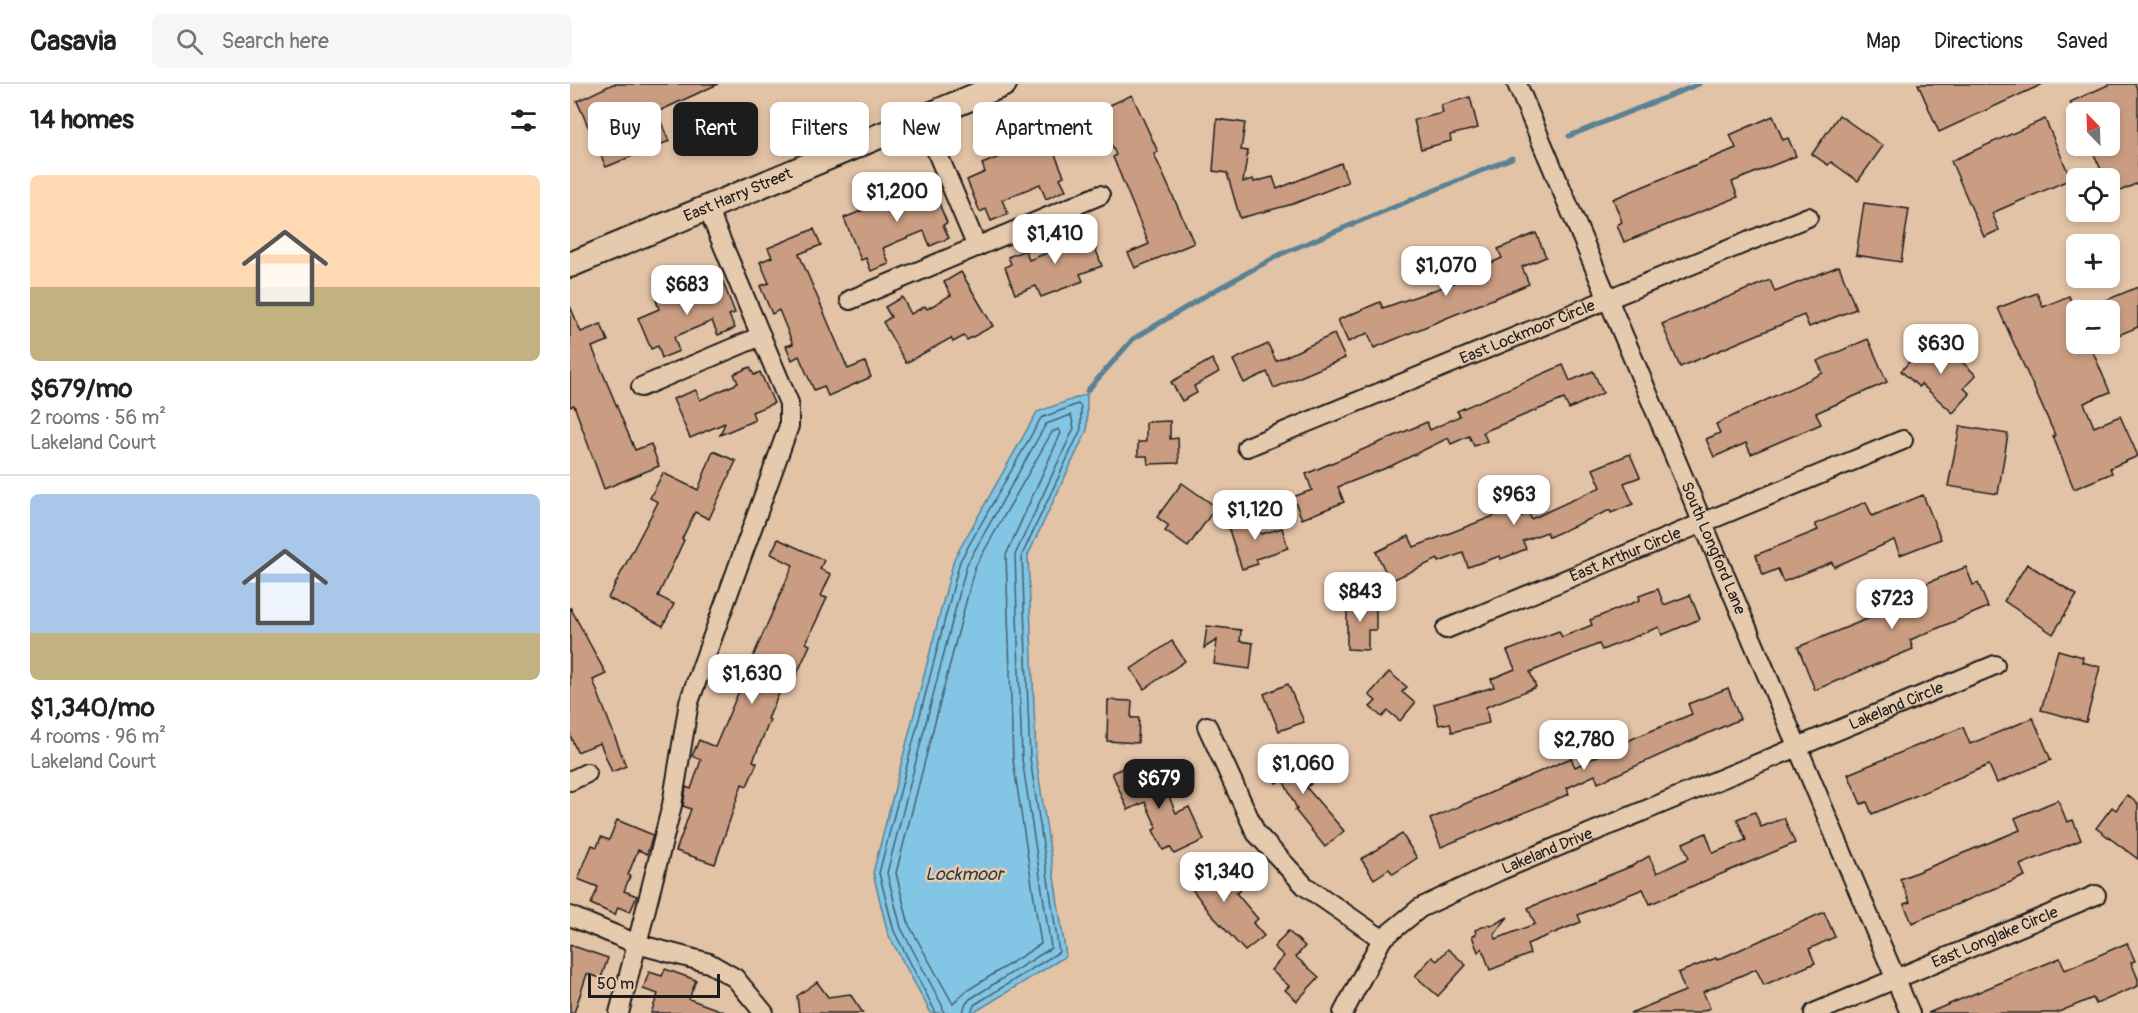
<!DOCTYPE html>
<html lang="en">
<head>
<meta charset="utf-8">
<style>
  :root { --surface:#fff; --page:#f6f6f6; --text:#222; --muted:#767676; --line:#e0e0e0; --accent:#1c1c1c }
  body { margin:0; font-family:Pangolin,sans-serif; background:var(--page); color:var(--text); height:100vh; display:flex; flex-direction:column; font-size:22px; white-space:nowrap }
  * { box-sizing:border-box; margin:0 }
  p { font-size:20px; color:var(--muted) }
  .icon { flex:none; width:33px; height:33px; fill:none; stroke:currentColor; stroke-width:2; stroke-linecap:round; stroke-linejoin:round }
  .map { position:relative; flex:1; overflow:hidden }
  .side { display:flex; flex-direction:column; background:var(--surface); width:570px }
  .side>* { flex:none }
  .banner { position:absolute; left:18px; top:18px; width:570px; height:54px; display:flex; gap:12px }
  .needle { width:39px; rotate:337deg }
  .tools { position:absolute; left:1496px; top:18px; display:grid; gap:12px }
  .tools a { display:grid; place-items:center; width:54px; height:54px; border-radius:9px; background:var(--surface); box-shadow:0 3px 9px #0003; font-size:30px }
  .scale { position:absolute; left:18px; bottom:15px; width:132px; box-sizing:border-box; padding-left:6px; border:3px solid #1c1c1c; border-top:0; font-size:16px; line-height:21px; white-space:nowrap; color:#1c1c1c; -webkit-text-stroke:4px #e6caad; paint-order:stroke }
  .price { position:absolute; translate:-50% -51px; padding:0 14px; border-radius:12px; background:#fff; color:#222; font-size:20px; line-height:39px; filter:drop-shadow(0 2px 3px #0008) }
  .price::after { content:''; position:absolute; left:50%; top:36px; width:18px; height:14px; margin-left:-9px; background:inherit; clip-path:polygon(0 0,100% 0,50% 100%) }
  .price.active { background:var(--accent); color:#fff }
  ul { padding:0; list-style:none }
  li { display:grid; align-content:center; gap:12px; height:318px; padding:0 30px }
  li+li { border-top:2px solid var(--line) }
  li span { display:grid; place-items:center; height:186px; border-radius:9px; color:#555 }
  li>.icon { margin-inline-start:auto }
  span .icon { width:108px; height:108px; fill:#fffc; stroke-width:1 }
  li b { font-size:26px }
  h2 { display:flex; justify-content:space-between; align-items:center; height:72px; padding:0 30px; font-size:26px }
  .pill { padding:0 21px; border-radius:9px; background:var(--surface); box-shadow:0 3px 9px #0003; font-size:21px; line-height:54px }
  .pill.active { background:var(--accent); color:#fff }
  header { display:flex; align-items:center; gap:36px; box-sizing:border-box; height:84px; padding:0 30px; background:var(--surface); border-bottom:2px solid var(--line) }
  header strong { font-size:28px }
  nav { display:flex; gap:33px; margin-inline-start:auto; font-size:21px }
  .search { width:420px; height:54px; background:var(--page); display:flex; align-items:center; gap:15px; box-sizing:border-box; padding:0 21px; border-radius:9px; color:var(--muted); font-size:22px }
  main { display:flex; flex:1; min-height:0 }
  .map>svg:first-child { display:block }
  .water { fill:#83c5e4; stroke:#5a8194; stroke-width:1.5 }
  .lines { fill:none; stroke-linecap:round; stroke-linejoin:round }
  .shore { stroke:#45606c; stroke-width:1.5 }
  .stream { stroke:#5a8194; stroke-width:5 }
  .building { fill:#ca9d82; stroke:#1c1c1c; stroke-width:1.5 }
  .minor-casing { stroke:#1c1c1c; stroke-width:22 }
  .major-casing { stroke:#1c1c1c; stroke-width:28 }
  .minor { stroke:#e6caad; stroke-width:18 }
  .major { stroke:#e6caad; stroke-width:24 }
  .labels { text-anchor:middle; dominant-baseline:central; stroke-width:5; stroke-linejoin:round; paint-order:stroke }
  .street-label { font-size:16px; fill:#1c1c1c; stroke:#e6caad }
  .water-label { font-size:18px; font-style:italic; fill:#313e44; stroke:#e6caad }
</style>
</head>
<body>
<header>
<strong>Casavia</strong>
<div class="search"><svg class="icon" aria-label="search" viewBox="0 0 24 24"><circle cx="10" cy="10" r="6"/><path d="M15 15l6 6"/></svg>Search here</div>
<nav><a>Map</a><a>Directions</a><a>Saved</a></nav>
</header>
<main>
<section class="side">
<h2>14 homes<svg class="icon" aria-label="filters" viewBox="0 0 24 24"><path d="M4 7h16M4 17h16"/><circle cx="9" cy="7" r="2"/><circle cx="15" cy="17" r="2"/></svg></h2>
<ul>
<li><span style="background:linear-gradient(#ffd9b3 60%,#c2b280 0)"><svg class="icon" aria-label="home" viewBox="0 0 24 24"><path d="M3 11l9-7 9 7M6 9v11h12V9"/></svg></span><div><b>$679/mo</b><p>2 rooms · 56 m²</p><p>Lakeland Court</p></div></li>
<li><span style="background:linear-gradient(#a9c7e8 75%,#c2b280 0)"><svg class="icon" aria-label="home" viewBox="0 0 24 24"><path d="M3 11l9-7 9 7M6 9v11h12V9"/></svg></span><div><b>$1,340/mo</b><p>4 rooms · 96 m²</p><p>Lakeland Court</p></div></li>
</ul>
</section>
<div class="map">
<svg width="1568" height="929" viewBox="0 0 1568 929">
  <rect width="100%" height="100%" fill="#e3c3a6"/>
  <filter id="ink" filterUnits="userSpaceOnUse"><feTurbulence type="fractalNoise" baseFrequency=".0167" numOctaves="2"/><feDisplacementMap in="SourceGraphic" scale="12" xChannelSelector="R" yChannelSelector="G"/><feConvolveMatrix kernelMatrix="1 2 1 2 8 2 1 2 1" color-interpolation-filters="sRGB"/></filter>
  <g filter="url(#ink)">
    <path class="water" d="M 517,310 L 517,346 L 458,471 L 466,674 L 496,872 L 403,929 L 361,929 L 318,850 L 303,789 L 384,475 L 467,328 Z"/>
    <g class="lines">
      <g class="shore">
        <path d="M 489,345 L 491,349 L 436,471 L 443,676 L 471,860 L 395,908 L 383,920 L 339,841 L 326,789 L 405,483 L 482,348 Z"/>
        <path d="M 366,929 L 324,847 L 309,789 L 390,477 L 471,334 L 508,320 L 511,323 L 511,345 L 452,471 L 460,674 L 489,868 L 404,921 L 401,929"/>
        <path d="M 374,929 L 372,921 L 331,844 L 317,789 L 397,480 L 476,340 L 501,331 L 504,344 L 445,471 L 452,675 L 481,864 L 400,915 L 395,921 L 393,929"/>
      </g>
      <g class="stream">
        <path d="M 999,52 L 1129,0"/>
        <path d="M 517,307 L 563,255 L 640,209 L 711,170 L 942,74"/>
      </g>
    </g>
    <g class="building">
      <path d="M 43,0 L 148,0 L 87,28 L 99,57 L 36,83 L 7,17 Z"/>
      <path d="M 1348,0 L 1473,0 L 1369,48 Z"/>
      <path d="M 1540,0 L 1565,0 L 1568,8 L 1568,99 L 1539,112 L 1539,94 L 1535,94 L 1520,62 L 1539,62 L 1539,28 L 1505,28 L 1500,18 Z"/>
      <path d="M 562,11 L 588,68 L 584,70 L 624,159 L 565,184 L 558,169 L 579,160 L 543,73 L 546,71 L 533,42 L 509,53 L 503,38 Z"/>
      <path d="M 900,13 L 908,44 L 880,51 L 881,57 L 851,65 L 844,36 L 873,29 L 871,21 Z"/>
      <path d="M 1269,31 L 1313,62 L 1288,97 L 1261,78 L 1258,81 L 1242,70 Z"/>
      <path d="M 1203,32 L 1213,56 L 1218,54 L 1226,72 L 1162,98 L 1168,113 L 1054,158 L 1047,141 L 1052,138 L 1043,115 L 1166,64 L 1160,51 Z"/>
      <path d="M 647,35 L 675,39 L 671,66 L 678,67 L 673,98 L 683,95 L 684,98 L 703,93 L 707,105 L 771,79 L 778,98 L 723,120 L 670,134 L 657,89 L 643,87 Z"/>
      <path d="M 1475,35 L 1501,95 L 1422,129 L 1429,146 L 1414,153 L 1381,77 Z"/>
      <path d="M 458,61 L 461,69 L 481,61 L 494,92 L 490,94 L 496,106 L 476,115 L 470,100 L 432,116 L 438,130 L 421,137 L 416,125 L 410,128 L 397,96 L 415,88 L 412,80 Z"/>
      <path d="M 359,95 L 377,139 L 373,141 L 379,154 L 360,162 L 354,147 L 329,157 L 313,164 L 319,180 L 301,187 L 296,174 L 291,176 L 274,134 L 335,109 L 334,105 Z"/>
      <path d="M 1294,119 L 1339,125 L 1331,178 L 1286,171 Z"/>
      <path d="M 517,142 L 532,182 L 510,190 L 513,197 L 471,213 L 466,202 L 445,210 L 435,183 L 441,180 L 438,173 L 455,166 L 459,176 L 497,161 L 494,151 Z"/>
      <path d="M 244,145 L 251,161 L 229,170 L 278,285 L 295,278 L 301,293 L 258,312 L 254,302 L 244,306 L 229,272 L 222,276 L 216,262 L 223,260 L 209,226 L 202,230 L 190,202 L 199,199 L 190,178 L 202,173 L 198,164 Z"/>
      <path d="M 966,149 L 976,173 L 952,183 L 959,200 L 804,264 L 798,249 L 778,258 L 768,236 L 810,218 L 813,224 L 884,199 L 883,196 L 932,174 L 928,165 Z"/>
      <path d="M 1269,182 L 1286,225 L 1239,243 L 1234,231 L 1110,283 L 1092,240 L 1200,196 L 1205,208 Z"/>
      <path d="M 391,188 L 423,242 L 397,256 L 394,252 L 383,258 L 381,254 L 336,279 L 313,238 L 321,233 L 315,223 L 332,213 L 341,230 L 355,222 L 357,225 L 381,211 L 374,198 Z"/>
      <path d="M 153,198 L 165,229 L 159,231 L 165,244 L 148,251 L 142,237 L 104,253 L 109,267 L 92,274 L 88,262 L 81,265 L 68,234 L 89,225 L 86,216 L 128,199 L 132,207 Z"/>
      <path d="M 1568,203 L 1568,243 L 1539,255 L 1539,226 L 1512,226 Z"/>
      <path d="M 1467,209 L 1473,223 L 1499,212 L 1506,229 L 1506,267 L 1520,261 L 1540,308 L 1514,319 L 1524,343 L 1550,332 L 1568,372 L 1540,384 L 1542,389 L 1504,405 L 1483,352 L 1485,351 L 1428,224 Z"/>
      <path d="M 0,222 L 11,248 L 31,240 L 38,257 L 22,263 L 65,366 L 81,360 L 89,382 L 34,405 L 4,321 L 0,323 Z"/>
      <path d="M 764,250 L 775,274 L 704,304 L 697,288 L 674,299 L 663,276 L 698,260 L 706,277 Z"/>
      <path d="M 1298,255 L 1317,298 L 1246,329 L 1251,340 L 1181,370 L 1176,359 L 1144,373 L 1136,355 L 1150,349 L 1146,340 L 1253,289 L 1247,277 Z"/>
      <path d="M 1367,255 L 1406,291 L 1394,304 L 1400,310 L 1383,329 L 1351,300 L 1349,303 L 1331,287 L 1346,270 L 1350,273 Z"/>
      <path d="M 642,275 L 649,288 L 624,302 L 627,309 L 612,317 L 601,298 Z"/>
      <path d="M 993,281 L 1000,297 L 1023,287 L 1033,309 L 999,325 L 994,315 L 913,348 L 917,357 L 904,362 L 899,352 L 881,360 L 878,354 L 821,382 L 768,403 L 774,418 L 732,435 L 723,413 L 742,406 L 736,390 L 857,338 L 860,346 L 890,332 L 887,327 Z"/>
      <path d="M 180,283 L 184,291 L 190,288 L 204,319 L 182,328 L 185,336 L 150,351 L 155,339 L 120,354 L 103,315 L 126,306 L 130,316 L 168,299 L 164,290 Z"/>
      <path d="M 600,337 L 600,355 L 608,354 L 609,379 L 578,380 L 577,372 L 568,372 L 568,358 L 576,358 L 576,338 Z"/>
      <path d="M 1390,342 L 1438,350 L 1428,410 L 1378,402 Z"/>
      <path d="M 143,367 L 166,377 L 139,435 L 125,428 L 112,455 L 114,456 L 88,512 L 104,520 L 93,542 L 38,514 L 88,418 L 80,414 L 93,389 L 128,406 Z"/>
      <path d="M 1060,370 L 1070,393 L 1054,399 L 1063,420 L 1041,429 L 1040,426 L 979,453 L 977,448 L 953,457 L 956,465 L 931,475 L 930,472 L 898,483 L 893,469 L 869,478 L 868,475 L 820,497 L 806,468 L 839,452 L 844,463 L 939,426 L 943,436 L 959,429 L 961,435 L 1031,403 L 1023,385 Z"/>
      <path d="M 612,399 L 646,423 L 618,463 L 595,447 L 599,442 L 587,433 Z"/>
      <path d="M 1353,411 L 1371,455 L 1330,471 L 1324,456 L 1264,483 L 1262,478 L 1213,498 L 1208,485 L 1193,491 L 1186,471 L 1248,446 L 1245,440 L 1296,418 L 1302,432 Z"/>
      <path d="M 685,431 L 691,450 L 712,444 L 718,464 L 686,475 L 688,480 L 672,485 L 657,440 Z"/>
      <path d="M 208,455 L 254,476 L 250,485 L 261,490 L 251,512 L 257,514 L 236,559 L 240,561 L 225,594 L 217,591 L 198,635 L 200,636 L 183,677 L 187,679 L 177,702 L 172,700 L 145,780 L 106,767 L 121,725 L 113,722 L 116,703 L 121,705 L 131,676 L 122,672 L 129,656 L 145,663 L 169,607 L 146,597 L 153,581 L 175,591 L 223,481 L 201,470 Z"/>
      <path d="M 1457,480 L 1507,511 L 1483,550 L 1434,517 Z"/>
      <path d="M 1396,483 L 1403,501 L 1408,499 L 1418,523 L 1340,556 L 1343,565 L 1245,606 L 1228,563 L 1349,514 L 1345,504 Z"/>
      <path d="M 1088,505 L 1094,521 L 1120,511 L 1130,535 L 1092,551 L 1089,543 L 1032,566 L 1029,560 L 960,588 L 966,603 L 916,623 L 919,639 L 882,648 L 880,639 L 869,641 L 864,620 L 924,603 L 921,595 L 945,585 L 937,567 L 989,547 L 992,553 L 1022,541 L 1020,536 L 1070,516 L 1069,512 Z"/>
      <path d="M 777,517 L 806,517 L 806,546 L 798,546 L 798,566 L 777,565 Z"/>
      <path d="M 0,523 L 36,590 L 23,596 L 56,682 L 42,688 L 30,659 L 7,668 L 0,651 Z"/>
      <path d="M 637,542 L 671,546 L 670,557 L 683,559 L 680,585 L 644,580 L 647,556 L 634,564 Z"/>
      <path d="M 602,557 L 615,577 L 574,605 L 561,585 Z"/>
      <path d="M 1488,566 L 1513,573 L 1512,578 L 1530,583 L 1516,638 L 1471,626 Z"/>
      <path d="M 819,588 L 837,603 L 832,608 L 845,619 L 830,637 L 818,627 L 812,633 L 800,623 L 806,617 L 799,611 Z"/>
      <path d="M 718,600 L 734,638 L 709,647 L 694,610 Z"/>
      <path d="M 1158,604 L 1170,635 L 1028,699 L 1025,691 L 997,704 L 999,710 L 871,763 L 860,735 L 1001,674 L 1005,683 L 1064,654 L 1122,630 L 1118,620 Z"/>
      <path d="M 538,616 L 562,617 L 561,634 L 569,634 L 568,659 L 537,657 Z"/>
      <path d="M 1463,634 L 1481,676 L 1427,699 L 1419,681 L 1302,730 L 1297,718 L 1291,720 L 1278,690 L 1393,643 L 1400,660 Z"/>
      <path d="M 723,662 L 741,700 L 736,703 L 774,747 L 755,763 L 725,726 L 727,725 L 713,696 L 706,699 L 695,675 Z"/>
      <path d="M 564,679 L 575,704 L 592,696 L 606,729 L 619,723 L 634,756 L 604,770 L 600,763 L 593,766 L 583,746 L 587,744 L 575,718 L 558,726 L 542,689 Z"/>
      <path d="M 1557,711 L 1568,720 L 1568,775 L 1526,744 L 1542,723 L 1546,726 Z"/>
      <path d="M 1488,716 L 1497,738 L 1503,736 L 1511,756 L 1450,781 L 1455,792 L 1342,839 L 1334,820 L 1340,818 L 1330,795 L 1450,746 L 1445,734 Z"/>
      <path d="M 1185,728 L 1191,743 L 1214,734 L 1225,759 L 1080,820 L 1073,805 L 1008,831 L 1011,838 L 957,860 L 960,870 L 920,886 L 912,864 L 908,868 L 902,852 L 906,850 L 905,846 L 920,840 L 921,842 L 938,833 L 924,850 L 926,855 L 965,840 L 958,824 L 1062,782 L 1079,772 L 1087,789 L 1119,774 L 1113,759 L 1136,749 L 1143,769 L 1176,756 L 1167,735 Z"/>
      <path d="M 47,736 L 83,751 L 77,770 L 68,766 L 58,791 L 60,792 L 54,807 L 67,812 L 60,828 L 48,823 L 45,831 L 21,820 L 28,803 L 8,795 L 22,761 L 27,763 L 31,753 L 39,756 Z"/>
      <path d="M 832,750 L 847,774 L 823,790 L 819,785 L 804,795 L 791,775 Z"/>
      <path d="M 639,773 L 653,792 L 658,788 L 671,806 L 666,809 L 688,835 L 683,839 L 694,852 L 675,867 L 640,829 L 613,793 Z"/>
      <path d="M 1254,828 L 1265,853 L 1239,865 L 1245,879 L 1194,901 L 1186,885 L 1133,908 L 1140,924 L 1126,929 L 1060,929 L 1115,907 L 1108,889 L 1146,874 L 1147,876 Z"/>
      <path d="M 718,847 L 735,862 L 726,873 L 749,893 L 727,917 L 715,906 L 719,902 L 701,886 L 714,872 L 704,863 Z"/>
      <path d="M 1557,859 L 1565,877 L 1561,878 L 1568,895 L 1568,902 L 1526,920 L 1523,914 L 1486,929 L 1358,929 L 1490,874 L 1495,886 Z"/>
      <path d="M 0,861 L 38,874 L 31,894 L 17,890 L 4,929 L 0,929 Z"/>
      <path d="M 878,865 L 896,881 L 868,912 L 845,892 L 862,873 L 867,877 Z"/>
      <path d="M 95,885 L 126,896 L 119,915 L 152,927 L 152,929 L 81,929 L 88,910 L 73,905 L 79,888 L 92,892 Z"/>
      <path d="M 247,898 L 258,913 L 280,910 L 293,929 L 229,929 L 227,912 Z"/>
    </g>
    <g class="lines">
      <defs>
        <g id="minor">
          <path id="s1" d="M 947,0 L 1340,929"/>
          <path d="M 352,33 L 407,163"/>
          <path d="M 280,216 L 530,111"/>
          <path d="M 71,303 L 191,252"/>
          <path id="s2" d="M 677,363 L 1238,133"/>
          <path id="s3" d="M 876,545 L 1333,356"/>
          <path d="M 637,642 L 686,749 L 735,802 L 812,855"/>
          <path d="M 0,697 L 17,689"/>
          <path d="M 0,832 L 67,860 L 102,721 L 119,618 L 219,342 L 219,319 L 137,123"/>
          <path d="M 49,929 L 67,860 L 139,879 L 165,894 L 194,929"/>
          <path id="s4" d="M 773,929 L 812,855 L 850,824 L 929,787 L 1425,581"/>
          <path id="s5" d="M 1244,929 L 1526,811"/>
        </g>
        <g id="major">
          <path id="s6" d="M 0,181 L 434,0"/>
        </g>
      </defs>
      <use href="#minor" class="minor-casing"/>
      <use href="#major" class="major-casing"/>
      <use href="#minor" class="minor"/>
      <use href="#major" class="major"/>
    </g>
  </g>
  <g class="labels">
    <g class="street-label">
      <text stroke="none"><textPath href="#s6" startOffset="182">East Harry Street</textPath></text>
      <text stroke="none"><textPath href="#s2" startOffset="303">East Lockmoor Circle</textPath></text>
      <text stroke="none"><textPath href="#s1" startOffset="504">South Longford Lane</textPath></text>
      <text stroke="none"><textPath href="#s3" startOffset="194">East Arthur Circle</textPath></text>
      <text stroke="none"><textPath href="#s4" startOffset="650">Lakeland Circle</textPath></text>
      <text stroke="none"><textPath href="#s4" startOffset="272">Lakeland Drive</textPath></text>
      <text stroke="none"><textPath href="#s5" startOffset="196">East Longlake Circle</textPath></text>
    </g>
    <g class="water-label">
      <text x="394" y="790">Lockmoor</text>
    </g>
  </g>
</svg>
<div class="tools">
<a><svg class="needle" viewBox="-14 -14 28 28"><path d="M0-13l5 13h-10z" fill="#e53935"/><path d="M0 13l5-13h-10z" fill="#767676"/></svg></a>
<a><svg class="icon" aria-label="locate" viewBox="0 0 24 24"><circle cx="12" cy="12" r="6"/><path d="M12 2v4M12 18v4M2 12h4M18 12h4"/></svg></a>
<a>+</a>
<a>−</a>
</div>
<div class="scale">50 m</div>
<b class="price" style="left:327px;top:139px">$1,200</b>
<b class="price" style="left:485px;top:181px">$1,410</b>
<b class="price" style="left:876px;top:213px">$1,070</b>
<b class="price" style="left:117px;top:232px">$683</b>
<b class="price" style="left:1371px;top:291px">$630</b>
<b class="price" style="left:944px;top:442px">$963</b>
<b class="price" style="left:685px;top:457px">$1,120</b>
<b class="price" style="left:790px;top:539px">$843</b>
<b class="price" style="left:1322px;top:546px">$723</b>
<b class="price" style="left:182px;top:621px">$1,630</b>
<b class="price" style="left:1014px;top:687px">$2,780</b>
<b class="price" style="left:733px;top:711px">$1,060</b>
<b class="price active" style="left:589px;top:726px">$679</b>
<b class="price" style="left:654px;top:819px">$1,340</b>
<div class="banner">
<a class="pill">Buy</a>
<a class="pill active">Rent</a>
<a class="pill">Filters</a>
<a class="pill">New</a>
<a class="pill">Apartment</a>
</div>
</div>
</main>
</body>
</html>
